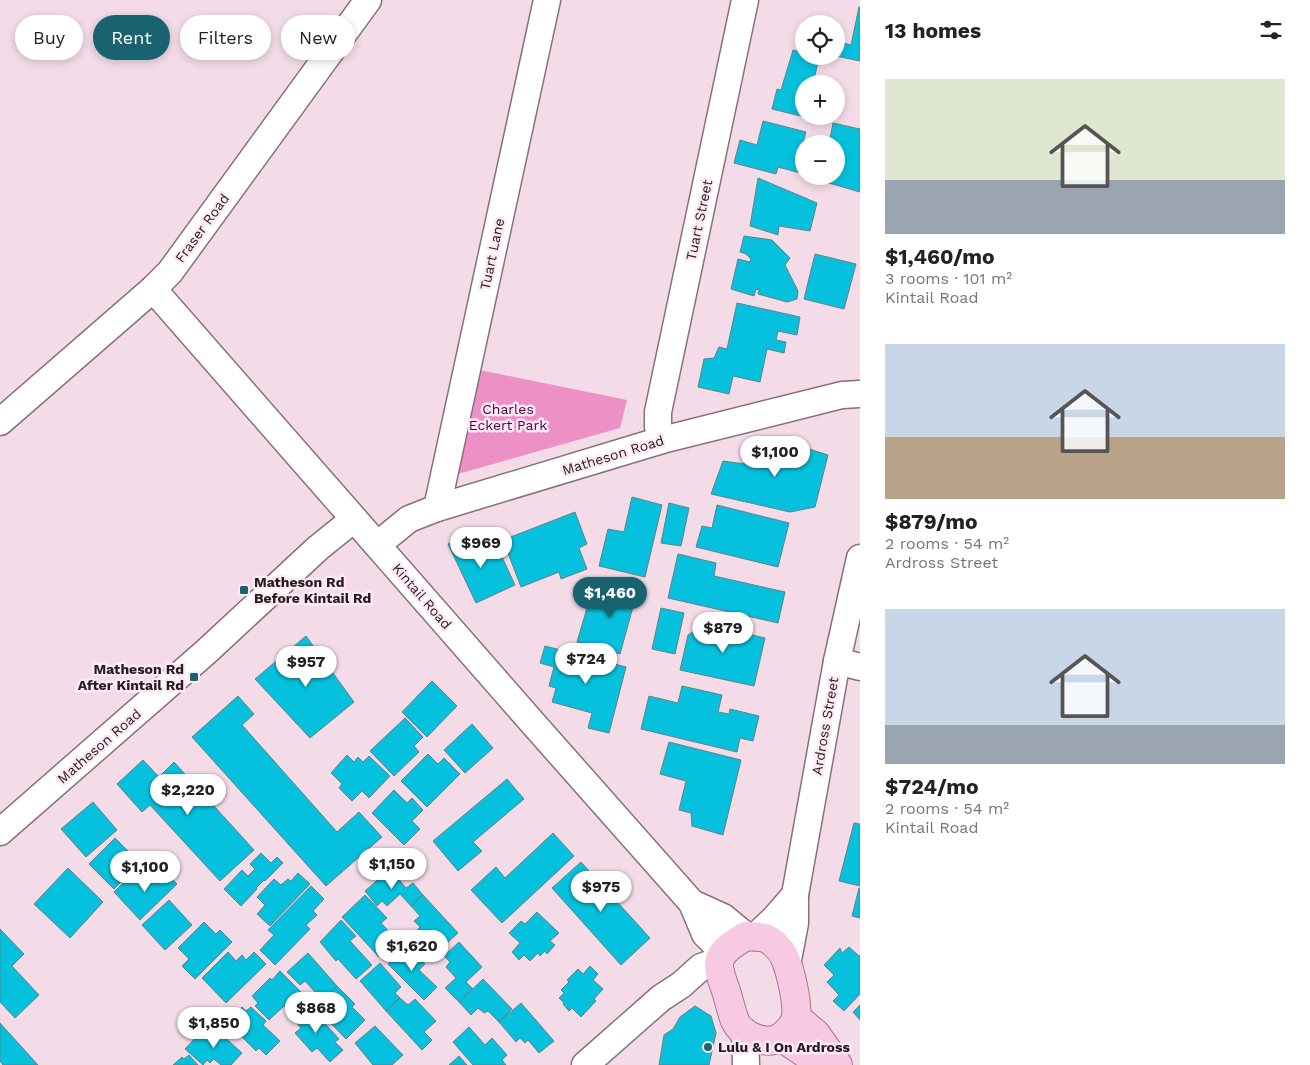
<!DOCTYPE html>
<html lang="en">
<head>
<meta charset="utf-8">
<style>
  :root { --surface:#fff; --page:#f6f6f6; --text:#222; --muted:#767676; --accent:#196370 }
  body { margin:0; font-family:"Work Sans",sans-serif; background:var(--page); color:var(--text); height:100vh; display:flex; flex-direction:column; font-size:19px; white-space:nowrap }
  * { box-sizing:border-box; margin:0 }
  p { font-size:16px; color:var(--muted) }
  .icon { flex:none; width:28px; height:28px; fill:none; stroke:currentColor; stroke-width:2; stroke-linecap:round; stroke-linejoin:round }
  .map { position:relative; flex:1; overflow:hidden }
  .panel { display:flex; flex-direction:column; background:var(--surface); width:450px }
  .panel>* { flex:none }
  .banner { position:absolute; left:15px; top:15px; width:475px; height:45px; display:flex; gap:10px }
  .buttons { position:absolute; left:795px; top:15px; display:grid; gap:10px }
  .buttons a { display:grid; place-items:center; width:50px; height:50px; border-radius:50%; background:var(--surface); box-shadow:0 2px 8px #0003; font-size:25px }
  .price { position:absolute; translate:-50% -42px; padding:0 11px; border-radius:18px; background:#fff; color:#222; font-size:16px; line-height:32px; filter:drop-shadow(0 1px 2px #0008) }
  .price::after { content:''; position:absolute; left:50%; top:30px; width:15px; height:11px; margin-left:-8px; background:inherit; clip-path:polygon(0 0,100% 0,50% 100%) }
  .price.active { background:var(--accent); color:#fff }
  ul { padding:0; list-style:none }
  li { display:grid; align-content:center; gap:10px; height:265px; padding:0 25px }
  li span { display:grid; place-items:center; height:155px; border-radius:0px; color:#555 }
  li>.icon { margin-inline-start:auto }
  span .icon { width:90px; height:90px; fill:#fffc; stroke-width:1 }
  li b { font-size:21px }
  h2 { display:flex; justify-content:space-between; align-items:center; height:60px; padding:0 25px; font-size:21px }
  .chip { padding:0 18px; border-radius:22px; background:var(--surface); box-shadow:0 2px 8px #0003; font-size:18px; line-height:45px }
  .chip.active { background:var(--accent); color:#fff }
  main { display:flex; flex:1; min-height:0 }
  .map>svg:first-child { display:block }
  .green { fill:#ed90c6 }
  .building { fill:#06c1dd; stroke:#657f85 }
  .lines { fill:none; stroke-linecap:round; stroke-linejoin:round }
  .minor-casing { stroke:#87717d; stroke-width:29 }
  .major-casing { stroke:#ab7593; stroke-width:30 }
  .minor { stroke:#fff; stroke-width:26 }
  .major { stroke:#f8c9e3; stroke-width:28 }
  .poi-dot { fill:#196370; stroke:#fee9f4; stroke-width:2 }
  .labels { text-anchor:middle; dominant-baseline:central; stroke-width:5; stroke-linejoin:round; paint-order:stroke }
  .street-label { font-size:14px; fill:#251c21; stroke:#fee9f4 }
  .park-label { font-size:14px; fill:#52003a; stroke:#fee9f4 }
  .poi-label { font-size:14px; font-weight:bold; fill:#251c21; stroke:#fee9f4; text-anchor:start }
</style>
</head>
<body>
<main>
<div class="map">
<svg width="860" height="1065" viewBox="0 0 860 1065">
  <rect width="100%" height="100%" fill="#f3dbe8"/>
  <path class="green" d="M 475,369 L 627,400 L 620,428 L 454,475 Z"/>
  <g class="building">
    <path d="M 859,7 L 860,7 L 860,61 L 836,56 L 836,41 L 851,45 Z"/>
    <path d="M 793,50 L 804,53 L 804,56 L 819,58 L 813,84 L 804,84 L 804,116 L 810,116 L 809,118 L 772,109 L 777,89 L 781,90 Z"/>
    <path d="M 763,121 L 806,132 L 800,153 L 804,154 L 804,174 L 778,167 L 776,174 L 734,163 L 740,140 L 757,145 Z"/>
    <path d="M 833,123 L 860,129 L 860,192 L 822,181 L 823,176 L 836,176 L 836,144 L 829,144 Z"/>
    <path d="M 758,178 L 817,203 L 810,231 L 779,226 L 778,235 L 750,226 Z"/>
    <path d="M 744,236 L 772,240 L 790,258 L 785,265 L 798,291 L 797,299 L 787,302 L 758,294 L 759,290 L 756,289 L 754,296 L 731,289 L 738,259 L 750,262 L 751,259 L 746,254 L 740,252 Z"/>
    <path d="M 815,254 L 856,264 L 844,309 L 804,299 Z"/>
    <path d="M 737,303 L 800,317 L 797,335 L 778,331 L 776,340 L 786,342 L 784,353 L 767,349 L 760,382 L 733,376 L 729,394 L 698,387 L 704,359 L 714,358 L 719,347 L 727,349 Z"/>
    <path d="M 778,439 L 828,455 L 815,507 L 790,512 L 711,494 L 723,461 L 745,464 L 747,450 L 777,456 Z"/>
    <path d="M 632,497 L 662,505 L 645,577 L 599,566 L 608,529 L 624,532 Z"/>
    <path d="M 669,503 L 689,508 L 681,546 L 661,543 Z"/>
    <path d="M 717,505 L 789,523 L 778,567 L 696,547 L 702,526 L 712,528 Z"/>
    <path d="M 575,512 L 587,544 L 579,548 L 587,569 L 561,579 L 559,572 L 521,587 L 503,540 Z"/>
    <path d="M 469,534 L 477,552 L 496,544 L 515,585 L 476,603 L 448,544 Z"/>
    <path d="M 678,554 L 716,563 L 714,576 L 785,592 L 778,623 L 668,598 Z"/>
    <path d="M 617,578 L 639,585 L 620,654 L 577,642 L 587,608 L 597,607 L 612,596 Z"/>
    <path d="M 661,608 L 684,613 L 675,654 L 652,649 Z"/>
    <path d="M 706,624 L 765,638 L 754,686 L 680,670 L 688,635 Z"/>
    <path d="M 306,636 L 354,702 L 310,738 L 255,679 Z"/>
    <path d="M 545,646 L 626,667 L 609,733 L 588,728 L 592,713 L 552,702 L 556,688 L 549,686 L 554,667 L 540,663 Z"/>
    <path d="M 432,681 L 457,706 L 427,737 L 402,712 Z"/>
    <path d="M 682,686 L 722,695 L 718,712 L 729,714 L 730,709 L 759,716 L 753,741 L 740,738 L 737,752 L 641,729 L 649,696 L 678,703 Z"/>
    <path d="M 238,696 L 254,714 L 242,725 L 337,832 L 359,812 L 382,837 L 326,886 L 192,737 Z"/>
    <path d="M 405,718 L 423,737 L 414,746 L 419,752 L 394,776 L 370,751 Z"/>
    <path d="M 472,724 L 493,748 L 465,773 L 444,750 Z"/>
    <path d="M 669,742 L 741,760 L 723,835 L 692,826 L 691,813 L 679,810 L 686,781 L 660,774 Z"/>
    <path d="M 428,754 L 438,764 L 444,758 L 460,774 L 427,807 L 401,781 Z"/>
    <path d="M 347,755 L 354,762 L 358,757 L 363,762 L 369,756 L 390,776 L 369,798 L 362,791 L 352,801 L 339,788 L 342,784 L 331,773 Z"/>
    <path d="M 143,760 L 159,777 L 174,762 L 254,850 L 220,881 L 150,805 L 142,812 L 117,784 Z"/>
    <path d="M 507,779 L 524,799 L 473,842 L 482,851 L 458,871 L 433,841 Z"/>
    <path d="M 394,790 L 407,803 L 412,798 L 423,810 L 412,821 L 420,829 L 404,845 L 372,813 Z"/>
    <path d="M 93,802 L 117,830 L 86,857 L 61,829 Z"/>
    <path d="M 854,823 L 860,824 L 860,886 L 839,881 Z"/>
    <path d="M 553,833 L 574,856 L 502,923 L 471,890 L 496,867 L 505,878 Z"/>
    <path d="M 115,838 L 140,863 L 114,889 L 89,864 Z"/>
    <path d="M 261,853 L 271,863 L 277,857 L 283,863 L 265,881 L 264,880 L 256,888 L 257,889 L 241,906 L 224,889 L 242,870 L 248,876 L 255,869 L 250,864 Z"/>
    <path d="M 581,862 L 650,938 L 621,965 L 552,888 Z"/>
    <path d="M 68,868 L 103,902 L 70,938 L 34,904 Z"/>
    <path d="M 162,869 L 177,884 L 140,920 L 114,892 L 133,873 L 145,885 Z"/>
    <path d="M 390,869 L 406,888 L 413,883 L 423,895 L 411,906 L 400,894 L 387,906 L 382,901 L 377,906 L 365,891 Z"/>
    <path d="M 298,873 L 310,884 L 270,926 L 257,914 L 265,905 L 257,897 L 274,879 L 281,885 L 288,879 L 291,881 Z"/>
    <path d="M 311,886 L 324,899 L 313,911 L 317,915 L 306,925 L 310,929 L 275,965 L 260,950 L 274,935 L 268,930 Z"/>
    <path d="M 859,888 L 860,888 L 860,918 L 852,916 Z"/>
    <path d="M 365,895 L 387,918 L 381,923 L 397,940 L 379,957 L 342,917 Z"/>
    <path d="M 423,895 L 458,933 L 435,954 L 415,933 L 420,927 L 414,921 L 420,916 L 411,906 Z"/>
    <path d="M 169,900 L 192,925 L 165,950 L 142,925 Z"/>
    <path d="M 537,912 L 559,933 L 550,941 L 555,945 L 547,954 L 545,951 L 540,956 L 538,953 L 530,961 L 524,955 L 519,960 L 512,952 L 520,943 L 509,933 L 521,921 L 525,924 Z"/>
    <path d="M 341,920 L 356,936 L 350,941 L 372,965 L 356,979 L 338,959 L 336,961 L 320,942 Z"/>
    <path d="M 204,922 L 216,934 L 220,930 L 232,942 L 195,979 L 182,966 L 189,959 L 178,948 Z"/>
    <path d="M 0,929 L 24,954 L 12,966 L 39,995 L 15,1018 L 0,1002 Z"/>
    <path d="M 459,942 L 482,967 L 466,982 L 473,989 L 459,1002 L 445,988 L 456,978 L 446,967 L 450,962 L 444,956 Z"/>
    <path d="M 406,945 L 425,964 L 419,970 L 437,987 L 424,1000 L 388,964 Z"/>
    <path d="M 849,947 L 859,956 L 860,955 L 860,994 L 844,1011 L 833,1001 L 839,995 L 827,982 L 834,975 L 824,965 L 840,948 L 842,953 Z"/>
    <path d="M 228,952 L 236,961 L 242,955 L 246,960 L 254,952 L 266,964 L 226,1003 L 202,978 Z"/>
    <path d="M 308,953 L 337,986 L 326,997 L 319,991 L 316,993 L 305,981 L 300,985 L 287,972 Z"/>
    <path d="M 380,963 L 401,987 L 395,993 L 400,998 L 386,1011 L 360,981 Z"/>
    <path d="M 590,966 L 598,974 L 593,980 L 603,989 L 594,999 L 596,1001 L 581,1017 L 572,1008 L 569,1011 L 563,1004 L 564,1003 L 559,998 L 564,993 L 561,990 L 569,982 L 567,980 L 578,969 L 583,974 Z"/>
    <path d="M 280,971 L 304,995 L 289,1010 L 284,1006 L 269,1020 L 255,1006 L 258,1003 L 252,996 L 270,978 L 272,980 Z"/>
    <path d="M 483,979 L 512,1009 L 499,1022 L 488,1011 L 484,1013 L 478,1008 L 471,1015 L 459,1002 Z"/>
    <path d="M 337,986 L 355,1004 L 352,1007 L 365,1020 L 346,1039 L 322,1014 L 333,1004 L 326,997 Z"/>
    <path d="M 400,998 L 408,1005 L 415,999 L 436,1021 L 424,1032 L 432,1040 L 422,1050 L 386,1011 Z"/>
    <path d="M 521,1003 L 554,1041 L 539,1053 L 528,1040 L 525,1043 L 520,1038 L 516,1042 L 499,1022 Z"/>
    <path d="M 302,1005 L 315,1018 L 318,1016 L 339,1039 L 335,1042 L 343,1050 L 330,1062 L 317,1048 L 312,1052 L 295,1033 L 301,1028 L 290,1015 Z"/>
    <path d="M 860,1005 L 860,1020 L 853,1012 Z"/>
    <path d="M 695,1006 L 711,1016 L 716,1033 L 709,1065 L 659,1065 L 664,1035 L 673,1029 L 680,1017 Z"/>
    <path d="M 242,1007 L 246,1011 L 251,1007 L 266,1021 L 263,1025 L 280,1041 L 266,1055 L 259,1048 L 256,1051 L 238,1033 L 240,1031 L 229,1020 Z"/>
    <path d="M 0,1023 L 38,1065 L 3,1065 L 0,1061 Z"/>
    <path d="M 375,1026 L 403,1055 L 392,1065 L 373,1065 L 355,1043 Z"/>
    <path d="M 469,1027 L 485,1045 L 492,1038 L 507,1055 L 502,1060 L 506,1065 L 473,1065 L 453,1042 Z"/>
    <path d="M 201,1032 L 208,1038 L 212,1033 L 219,1032 L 242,1053 L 231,1065 L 221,1065 L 214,1059 L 210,1063 L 207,1060 L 203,1065 L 185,1049 Z"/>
    <path d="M 189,1055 L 198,1065 L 173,1065 L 182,1057 L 184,1059 Z"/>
    <path d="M 459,1056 L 467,1065 L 449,1065 Z"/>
  </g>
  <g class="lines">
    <defs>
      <g id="minor">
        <path d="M 153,289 L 531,721 L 692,903 L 705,934 L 724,953"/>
        <path d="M 0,422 L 153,289 L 170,272 L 368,0"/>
        <path d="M 662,440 L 658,427 L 658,412 L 745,0"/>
        <path d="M 437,508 L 547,0"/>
        <path d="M 377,545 L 409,519 L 437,508 L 662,440 L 842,395 L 860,394"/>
        <path d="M 837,661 L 860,667"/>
        <path d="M 0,832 L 207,651 L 318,548 L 354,519"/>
        <path d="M 692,903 L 723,917 L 746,936"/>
        <path d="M 755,937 L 774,919 L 795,895"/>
        <path d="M 787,965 L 795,923 L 795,895 L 837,661 L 860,558"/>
        <path d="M 745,1032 L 746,1065"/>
        <path d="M 585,1065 L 661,998 L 681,985 L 701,967 L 720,960"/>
      </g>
      <g id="major">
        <path d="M 746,936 C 752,937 759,936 765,938 C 772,940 781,950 784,956 C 790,968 798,1003 796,1016 C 795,1025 783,1038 774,1040 C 760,1043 741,1034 735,1021 C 731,1011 729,999 725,988 C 722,979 717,968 720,959 C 724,948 737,942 746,936 Z"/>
        <path d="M 796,1017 L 816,1034 L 838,1065"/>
        <path d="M 781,1037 L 822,1065"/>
      </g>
    </defs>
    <use href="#minor" class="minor-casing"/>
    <use href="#major" class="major-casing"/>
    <use href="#minor" class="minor"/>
    <use href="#major" class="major"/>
  </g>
  <g class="poi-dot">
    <rect x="239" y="585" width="10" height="10" rx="2.5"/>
    <rect x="189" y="672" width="10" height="10" rx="2.5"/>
    <circle cx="708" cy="1047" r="5"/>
  </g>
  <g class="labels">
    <g class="street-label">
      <text transform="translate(699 220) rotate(-78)">Tuart Street</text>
      <text transform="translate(202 228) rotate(-54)">Fraser Road</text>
      <text transform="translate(492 254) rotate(-78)">Tuart Lane</text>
      <text transform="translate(613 455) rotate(-17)">Matheson Road</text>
      <text transform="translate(422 596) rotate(49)">Kintail Road</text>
      <text transform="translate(825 726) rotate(-80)">Ardross Street</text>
      <text transform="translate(99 746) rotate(-41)">Matheson Road</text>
    </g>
    <g class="park-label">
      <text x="508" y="409">Charles<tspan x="508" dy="16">Eckert Park</tspan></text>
    </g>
    <g class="poi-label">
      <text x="254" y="582">Matheson Rd<tspan x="254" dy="16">Before Kintail Rd</tspan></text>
      <text x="184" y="669" text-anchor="end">Matheson Rd<tspan x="184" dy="16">After Kintail Rd</tspan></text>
      <text x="718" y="1047">Lulu &amp; I On Ardross</text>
    </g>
  </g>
</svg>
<div class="buttons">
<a><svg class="icon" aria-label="locate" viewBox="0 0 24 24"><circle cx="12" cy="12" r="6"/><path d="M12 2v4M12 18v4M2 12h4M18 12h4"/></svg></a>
<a>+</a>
<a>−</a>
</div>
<b class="price" style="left:775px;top:478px">$1,100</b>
<b class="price" style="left:481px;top:569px">$969</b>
<b class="price active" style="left:610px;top:619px">$1,460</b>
<b class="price" style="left:723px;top:654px">$879</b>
<b class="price" style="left:586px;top:685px">$724</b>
<b class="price" style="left:306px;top:688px">$957</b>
<b class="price" style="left:188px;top:816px">$2,220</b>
<b class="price" style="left:392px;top:890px">$1,150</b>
<b class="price" style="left:145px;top:893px">$1,100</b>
<b class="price" style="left:601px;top:913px">$975</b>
<b class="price" style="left:412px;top:972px">$1,620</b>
<b class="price" style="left:316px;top:1034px">$868</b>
<b class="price" style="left:214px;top:1049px">$1,850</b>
<div class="banner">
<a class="chip">Buy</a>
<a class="chip active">Rent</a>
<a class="chip">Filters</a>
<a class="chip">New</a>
</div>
</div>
<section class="panel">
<h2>13 homes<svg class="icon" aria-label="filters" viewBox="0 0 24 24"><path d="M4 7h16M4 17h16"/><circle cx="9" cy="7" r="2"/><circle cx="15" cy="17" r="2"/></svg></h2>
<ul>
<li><span style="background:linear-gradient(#dfe7d0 65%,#9aa5b1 0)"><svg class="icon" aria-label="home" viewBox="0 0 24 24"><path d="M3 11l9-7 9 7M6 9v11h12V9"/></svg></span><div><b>$1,460/mo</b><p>3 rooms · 101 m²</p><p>Kintail Road</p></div></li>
<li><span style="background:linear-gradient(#c9d6e8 60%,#b9a48a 0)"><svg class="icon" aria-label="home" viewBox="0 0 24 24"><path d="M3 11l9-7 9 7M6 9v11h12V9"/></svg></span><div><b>$879/mo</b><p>2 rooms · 54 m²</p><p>Ardross Street</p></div></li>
<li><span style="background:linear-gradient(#c9d6e8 75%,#9aa5b1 0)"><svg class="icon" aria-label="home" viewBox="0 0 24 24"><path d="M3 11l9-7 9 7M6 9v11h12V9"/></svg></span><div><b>$724/mo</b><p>2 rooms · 54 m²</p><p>Kintail Road</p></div></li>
</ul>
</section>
</main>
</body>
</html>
